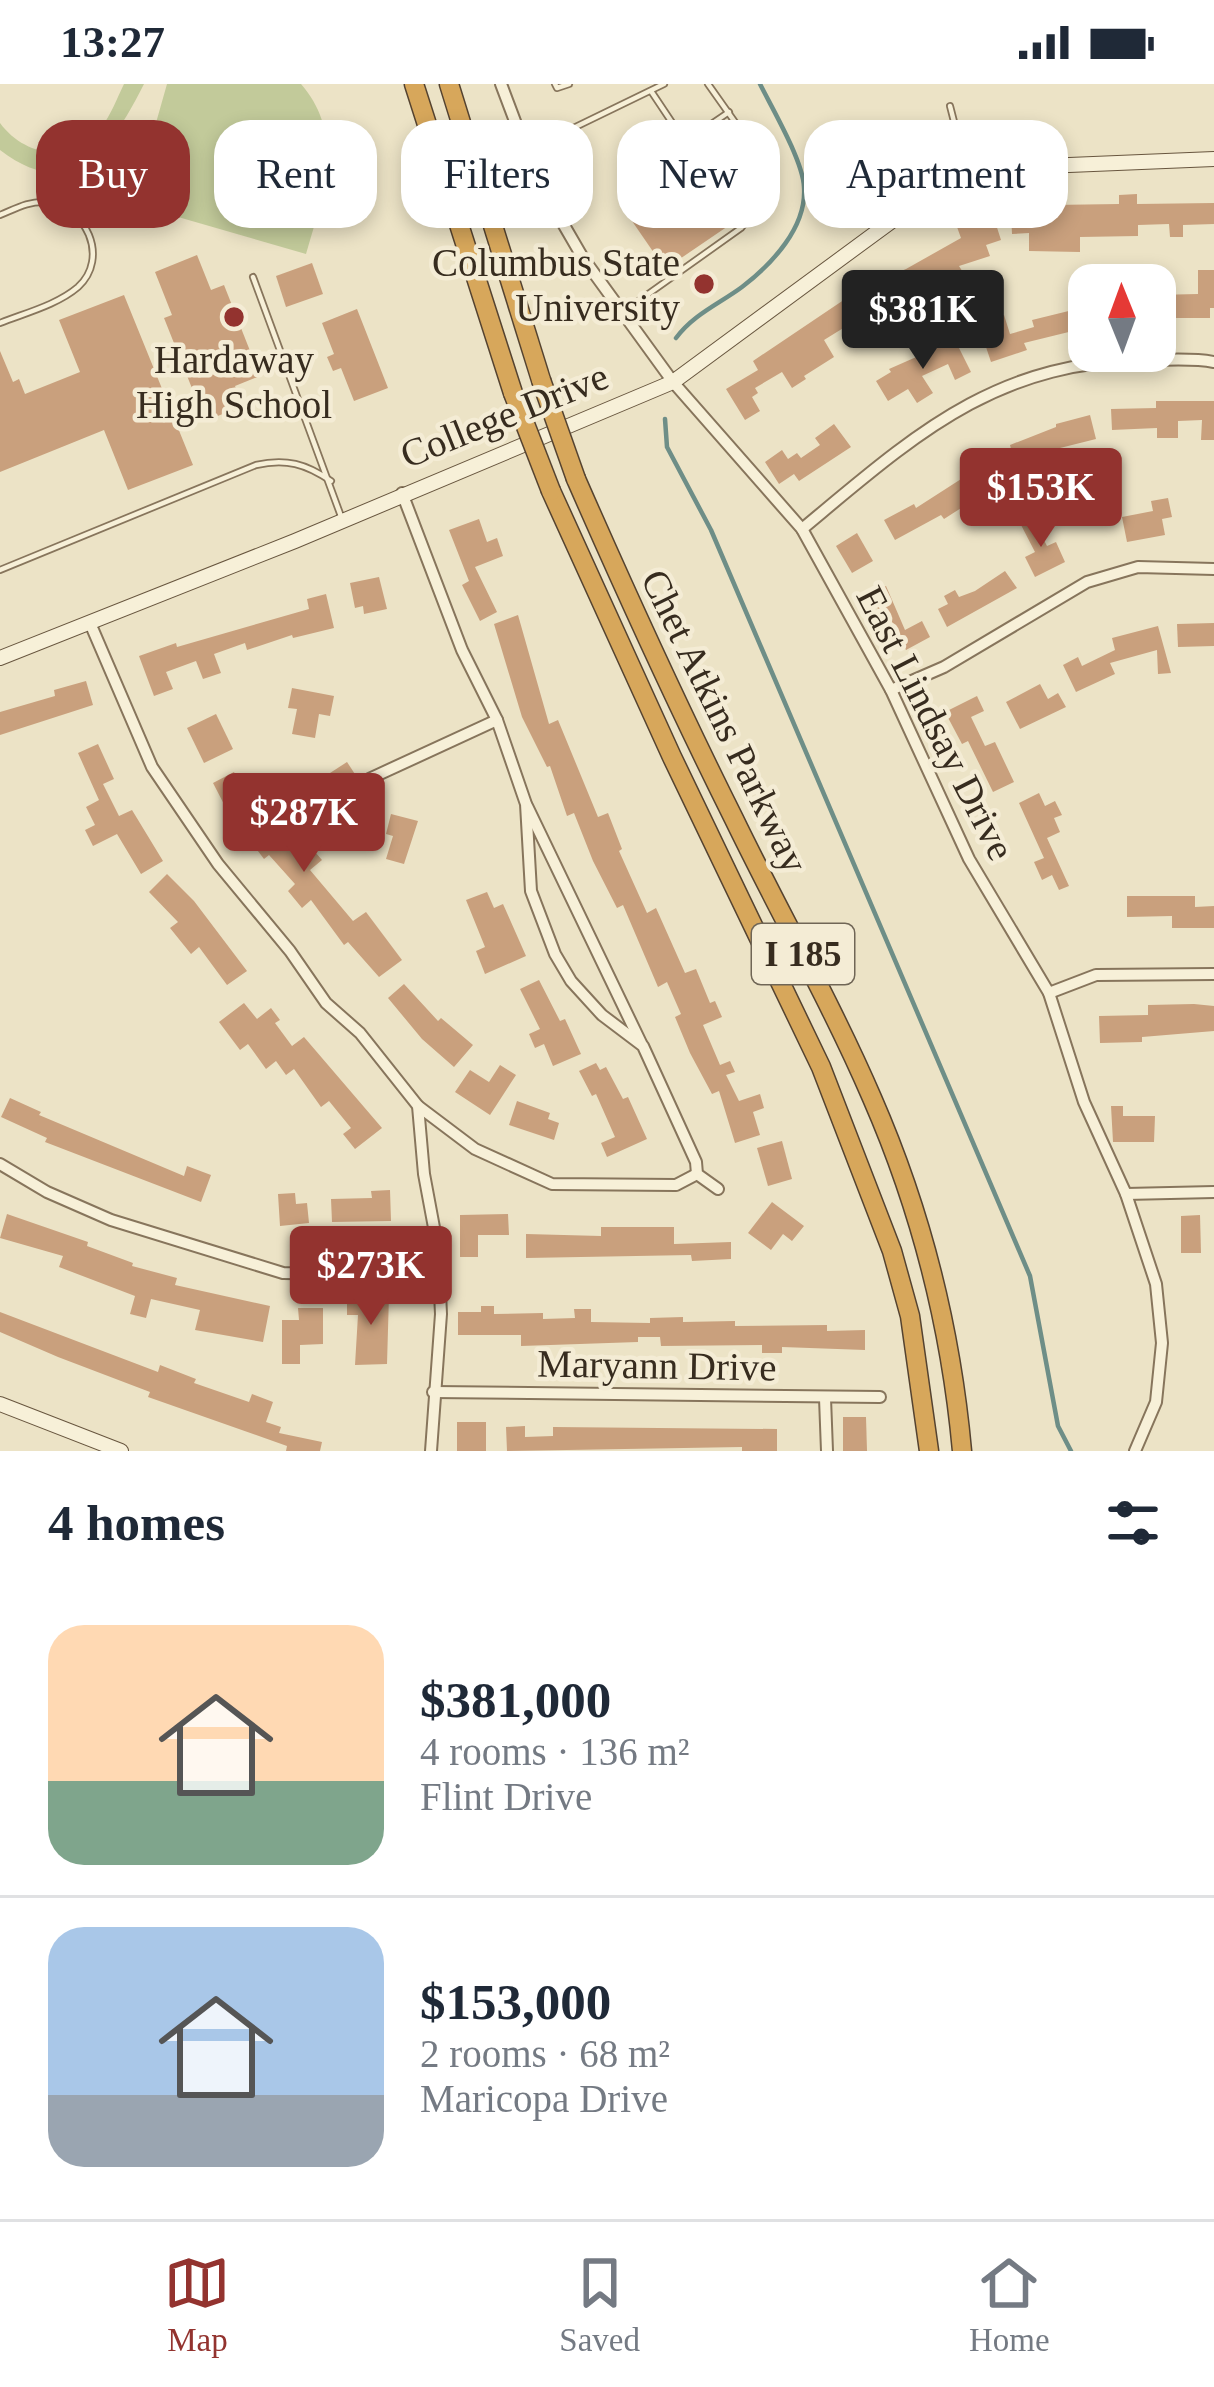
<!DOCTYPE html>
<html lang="en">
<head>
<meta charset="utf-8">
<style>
  :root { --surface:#fff; --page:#f6f6f7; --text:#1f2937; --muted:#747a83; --line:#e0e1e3; --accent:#93332f }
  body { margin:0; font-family:"Times New Roman",serif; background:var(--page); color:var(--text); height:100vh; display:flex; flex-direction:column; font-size:45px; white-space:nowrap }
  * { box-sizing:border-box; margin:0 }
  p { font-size:39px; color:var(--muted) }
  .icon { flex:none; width:66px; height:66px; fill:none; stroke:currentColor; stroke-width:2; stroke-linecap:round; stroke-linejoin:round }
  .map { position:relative; height:1367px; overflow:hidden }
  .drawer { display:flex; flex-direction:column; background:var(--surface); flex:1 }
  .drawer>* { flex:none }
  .top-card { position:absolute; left:36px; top:36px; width:1143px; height:108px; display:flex; gap:24px }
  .needle { width:78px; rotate:359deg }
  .buttons { position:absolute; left:1068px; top:180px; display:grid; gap:24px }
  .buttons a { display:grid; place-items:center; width:108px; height:108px; border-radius:24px; background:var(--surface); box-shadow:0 6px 18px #0003; font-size:60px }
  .price { position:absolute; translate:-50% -102px; padding:0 27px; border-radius:12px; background:var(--accent); color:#fff; font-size:39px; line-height:78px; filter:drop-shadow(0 3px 6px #0008) }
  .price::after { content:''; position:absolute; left:50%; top:72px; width:36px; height:27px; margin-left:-18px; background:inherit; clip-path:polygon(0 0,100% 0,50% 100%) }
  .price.selected { background:#222; color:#fff }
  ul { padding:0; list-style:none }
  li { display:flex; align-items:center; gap:36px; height:300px; padding:0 48px }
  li+li { border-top:3px solid var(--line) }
  li span { display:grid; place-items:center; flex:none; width:336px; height:240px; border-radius:36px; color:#555 }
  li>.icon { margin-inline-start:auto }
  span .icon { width:144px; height:144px; fill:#fffc; stroke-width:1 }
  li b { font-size:51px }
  h2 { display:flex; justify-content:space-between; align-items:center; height:144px; padding:0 48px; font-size:51px }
  .tag { padding:0 42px; border-radius:36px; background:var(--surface); box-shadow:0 6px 18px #0003; font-size:42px; line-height:108px }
  .tag.selected { background:var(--accent); color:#fff }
  .status { display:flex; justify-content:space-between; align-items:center; height:84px; padding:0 60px; background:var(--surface); direction:ltr }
  .status svg { height:33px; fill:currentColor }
  .tab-bar { display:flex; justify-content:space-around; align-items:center; height:168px; border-top:3px solid var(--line); background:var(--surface); font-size:33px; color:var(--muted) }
  .tab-bar a { display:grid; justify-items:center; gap:6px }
  .tab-bar .selected { color:var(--accent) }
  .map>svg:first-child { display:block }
  .green { fill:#c2ca9a }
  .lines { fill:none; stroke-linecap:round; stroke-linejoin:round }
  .stream { stroke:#6e8e87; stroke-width:4.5 }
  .building { fill:#c9a07d }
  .lane-casing { stroke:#87755c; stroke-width:8 }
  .street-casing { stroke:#87755c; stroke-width:14 }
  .secondary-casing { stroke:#68563f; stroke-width:16 }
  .highway-casing { stroke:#554330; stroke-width:21 }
  .lane { stroke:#f7f0d8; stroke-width:4.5 }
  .street { stroke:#f7f0d8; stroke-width:10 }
  .secondary { stroke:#f7f0d8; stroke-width:14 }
  .highway { stroke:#d7a75b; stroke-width:18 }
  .highway-bridge-casing { stroke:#554330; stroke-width:21; stroke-linecap:butt }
  .highway-bridge { stroke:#d7a75b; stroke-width:18 }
  .poi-dot { fill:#93332f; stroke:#f4ecd5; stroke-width:4.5 }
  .labels { text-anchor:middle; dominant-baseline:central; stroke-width:9; stroke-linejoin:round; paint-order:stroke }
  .shield { fill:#f4ecd5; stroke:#706656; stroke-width:3 }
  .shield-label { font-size:36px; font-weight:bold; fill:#372c1f }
  .poi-label { font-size:39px; fill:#372c1f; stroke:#f4ecd5; text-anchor:end }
  .street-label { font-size:39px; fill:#372c1f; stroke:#f4ecd5 }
</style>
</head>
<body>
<div class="status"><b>13:27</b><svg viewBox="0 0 49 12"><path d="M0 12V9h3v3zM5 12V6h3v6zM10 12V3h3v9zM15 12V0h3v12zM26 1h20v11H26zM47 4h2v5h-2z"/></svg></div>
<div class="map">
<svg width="1214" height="1367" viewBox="0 0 1214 1367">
  <rect width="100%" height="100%" fill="#ece3c6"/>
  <g class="green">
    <path d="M 124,0 L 144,0 C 113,61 74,123 0,66 L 0,39 C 25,73 74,81 101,44 C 111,31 117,14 124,0 Z"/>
    <path d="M 167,0 L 301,0 C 346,52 323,111 306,170 L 133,120 Z"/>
  </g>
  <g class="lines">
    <g class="stream">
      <path d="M 676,254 C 694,230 719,220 742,203 C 772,180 807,143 804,103 C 803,77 772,24 760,0"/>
      <path d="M 665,335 L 667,363 L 711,446 L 1030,1192 L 1058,1342 L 1071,1367"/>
    </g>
  </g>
  <g class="building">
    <path d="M 635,49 L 651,52 L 650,57 L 657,58 L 656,64 L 663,66 L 657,94 L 665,106 L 698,84 L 688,70 L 713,53 L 741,95 L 716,112 L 734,138 L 665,185 L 632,137 L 644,129 L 620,95 L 621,58 L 634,55 Z"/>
    <path d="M 1137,110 L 1137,120 L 1214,119 L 1214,140 L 1183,141 L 1183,153 L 1170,153 L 1169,140 L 1138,141 L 1138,152 L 1080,153 L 1080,168 L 1029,167 L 1029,149 L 1012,150 L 1011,130 L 1052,129 L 1052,121 L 1119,120 L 1119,111 Z"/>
    <path d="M 993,131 L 1001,156 L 986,161 L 990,172 L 959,182 L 966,193 L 949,203 L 942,190 L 928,197 L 926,193 L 874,220 L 878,226 L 848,247 L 845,243 L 824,256 L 834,273 L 804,292 L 806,295 L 792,304 L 782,288 L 755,304 L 758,309 L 752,313 L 760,327 L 745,336 L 726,305 L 758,286 L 753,277 L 863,203 L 906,185 L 961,154 L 957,143 Z"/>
    <path d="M 197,171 L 211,206 L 224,201 L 260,292 L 235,302 L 243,322 L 205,337 L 164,234 L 172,231 L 155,188 Z"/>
    <path d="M 312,179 L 323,210 L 286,223 L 276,192 Z"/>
    <path d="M 1198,186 L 1214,186 L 1214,224 L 1210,224 L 1210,234 L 1155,234 L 1155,211 L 1198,210 Z"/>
    <path d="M 124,211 L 193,381 L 128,406 L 104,346 L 0,388 L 0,267 L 13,298 L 19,295 L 25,310 L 80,288 L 59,236 Z"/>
    <path d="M 1089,222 L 1089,243 L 1024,259 L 1027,266 L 991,278 L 978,239 L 1004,231 L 1010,250 L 1034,243 L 1032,236 Z"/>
    <path d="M 357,225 L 388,304 L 354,317 L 341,284 L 333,287 L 327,273 L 334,270 L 322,239 Z"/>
    <path d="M 955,256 L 971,288 L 955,296 L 948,280 L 922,292 L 933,309 L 917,319 L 908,305 L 888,317 L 876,297 L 891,288 L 889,285 Z"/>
    <path d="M 1156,317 L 1214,317 L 1214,356 L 1201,356 L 1202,336 L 1178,337 L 1178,354 L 1157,354 L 1157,344 L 1112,346 L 1111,325 L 1156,324 Z"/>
    <path d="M 1090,331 L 1096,355 L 1052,366 L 1060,388 L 1043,394 L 1036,377 L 1010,387 L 1019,406 L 999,416 L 996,408 L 985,413 L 983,410 L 944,435 L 941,431 L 895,456 L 884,436 L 914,420 L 916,424 L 972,388 L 971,385 L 1011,365 L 1010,361 L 1056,343 L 1056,340 Z"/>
    <path d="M 834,340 L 851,363 L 799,397 L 794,390 L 779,400 L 765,378 L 782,366 L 788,375 L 797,369 L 801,374 L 820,361 L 815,354 Z"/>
    <path d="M 1168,414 L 1172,433 L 1162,435 L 1165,451 L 1127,458 L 1122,433 L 1153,427 L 1151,417 Z"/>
    <path d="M 1032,433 L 1047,462 L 1056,458 L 1065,478 L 1035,493 L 1025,473 L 1035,468 L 1020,439 Z"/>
    <path d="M 479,435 L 487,458 L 497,454 L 503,472 L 475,483 L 497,528 L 480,537 L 462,501 L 469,497 L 449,446 Z"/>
    <path d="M 857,449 L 873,477 L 852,489 L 836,462 Z"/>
    <path d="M 1005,487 L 1017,504 L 947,543 L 938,525 L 948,520 L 944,512 L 955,506 L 959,513 L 975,507 Z"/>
    <path d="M 379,493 L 387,525 L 364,530 L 363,522 L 355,524 L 350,499 Z"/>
    <path d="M 886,502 L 905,546 L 922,537 L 930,553 L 906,566 L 891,536 L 884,539 L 871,509 Z"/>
    <path d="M 326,510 L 334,544 L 293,554 L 292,551 L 247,566 L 245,559 L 214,570 L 221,589 L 203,595 L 196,577 L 166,588 L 173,605 L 154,612 L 139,572 L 176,559 L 177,563 L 309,525 L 307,515 Z"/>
    <path d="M 518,531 L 549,640 L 558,636 L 598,733 L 608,729 L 622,765 L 619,767 L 647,829 L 656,824 L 685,889 L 696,885 L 710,919 L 715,917 L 722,933 L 703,941 L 720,981 L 730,977 L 735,988 L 726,991 L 739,1017 L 760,1010 L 764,1024 L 753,1028 L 760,1051 L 735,1059 L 719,1007 L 712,1010 L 690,969 L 675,933 L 681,930 L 667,898 L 658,903 L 623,821 L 617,824 L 593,777 L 574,729 L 567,732 L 550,682 L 547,683 L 522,633 L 494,540 Z"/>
    <path d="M 1214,539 L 1214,562 L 1178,563 L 1177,540 Z"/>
    <path d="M 1158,542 L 1171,589 L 1158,590 L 1157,566 L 1110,579 L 1115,590 L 1076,608 L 1063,581 L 1078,573 L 1082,582 L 1115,566 L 1112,554 Z"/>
    <path d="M 86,597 L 93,621 L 0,651 L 0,628 L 55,612 L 54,606 Z"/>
    <path d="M 1040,600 L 1048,615 L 1058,609 L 1066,623 L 1020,645 L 1006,618 Z"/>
    <path d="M 292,604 L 334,612 L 330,632 L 319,630 L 315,654 L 292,650 L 297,625 L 288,624 Z"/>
    <path d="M 977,612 L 984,627 L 971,633 L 985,662 L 995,658 L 1014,698 L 993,708 L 968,657 L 962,660 L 945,628 Z"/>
    <path d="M 216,630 L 233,665 L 204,679 L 187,644 Z"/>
    <path d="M 98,660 L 114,695 L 103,700 L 119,732 L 132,726 L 163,777 L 141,790 L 117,750 L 93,762 L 85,746 L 95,741 L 86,723 L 99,716 L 78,669 Z"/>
    <path d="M 347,678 L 372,716 L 356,727 L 330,689 Z"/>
    <path d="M 234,688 L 239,698 L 251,691 L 261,711 L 250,716 L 278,753 L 286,748 L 300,768 L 309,761 L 322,776 L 310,786 L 353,837 L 366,828 L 402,876 L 379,893 L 348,858 L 344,861 L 311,816 L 302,824 L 288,807 L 295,800 L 269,771 L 264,775 L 227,726 L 213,699 Z"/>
    <path d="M 1039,709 L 1045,722 L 1055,717 L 1062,731 L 1054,734 L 1060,748 L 1047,754 L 1069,802 L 1059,806 L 1052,791 L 1042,796 L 1034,778 L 1044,774 L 1019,719 Z"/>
    <path d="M 391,730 L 418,737 L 404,780 L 386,775 L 393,752 L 386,750 Z"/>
    <path d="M 167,790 L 194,817 L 247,887 L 227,901 L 199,863 L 191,870 L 170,844 L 178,838 L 149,808 Z"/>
    <path d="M 487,808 L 494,824 L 503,820 L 526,872 L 485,890 L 476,867 L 485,863 L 466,816 Z"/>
    <path d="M 1127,812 L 1195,812 L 1195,823 L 1214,822 L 1214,844 L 1172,844 L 1172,832 L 1127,833 Z"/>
    <path d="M 539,896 L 560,937 L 565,935 L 581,970 L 553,982 L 544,960 L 535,964 L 529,950 L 540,945 L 520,905 Z"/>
    <path d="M 404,900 L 438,937 L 441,934 L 473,961 L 454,983 L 422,955 L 388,914 Z"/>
    <path d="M 244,919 L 257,935 L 271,924 L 280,936 L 275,939 L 292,962 L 304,953 L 382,1044 L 355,1065 L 343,1050 L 351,1044 L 329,1017 L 321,1023 L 294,985 L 286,991 L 276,977 L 266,985 L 248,960 L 240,966 L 219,938 Z"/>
    <path d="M 1194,920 L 1214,922 L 1214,947 L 1142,953 L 1142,958 L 1100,959 L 1099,932 L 1148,931 L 1148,921 Z"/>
    <path d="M 596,979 L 600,986 L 606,983 L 623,1015 L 628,1013 L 647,1055 L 607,1073 L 601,1059 L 615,1053 L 596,1010 L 592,1012 L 579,987 Z"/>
    <path d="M 500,981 L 516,991 L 490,1031 L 455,1008 L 470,986 L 489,998 Z"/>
    <path d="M 10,1014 L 41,1028 L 39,1031 L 184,1092 L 187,1082 L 211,1091 L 201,1118 L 45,1058 L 47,1054 L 1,1033 Z"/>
    <path d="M 517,1017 L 550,1029 L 548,1035 L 559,1039 L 554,1056 L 509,1041 Z"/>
    <path d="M 1111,1022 L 1123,1022 L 1123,1032 L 1155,1032 L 1154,1058 L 1113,1058 Z"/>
    <path d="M 782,1057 L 792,1095 L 768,1102 L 757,1064 Z"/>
    <path d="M 390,1106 L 391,1137 L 332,1138 L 331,1115 L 372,1114 L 371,1107 Z"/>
    <path d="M 295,1109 L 296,1120 L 307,1119 L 309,1139 L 280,1142 L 278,1110 Z"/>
    <path d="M 772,1118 L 804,1142 L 792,1157 L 783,1150 L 771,1166 L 748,1149 Z"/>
    <path d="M 7,1130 L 88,1158 L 87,1162 L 133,1179 L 132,1182 L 177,1194 L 175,1201 L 270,1222 L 263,1258 L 195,1246 L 200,1226 L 151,1215 L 146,1234 L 130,1230 L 135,1212 L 59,1183 L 63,1172 L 0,1154 Z"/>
    <path d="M 508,1130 L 509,1151 L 478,1151 L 478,1173 L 460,1173 L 460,1131 Z"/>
    <path d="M 1200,1131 L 1201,1169 L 1181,1169 L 1181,1132 Z"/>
    <path d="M 601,1143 L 674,1143 L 674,1160 L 731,1158 L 731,1175 L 692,1177 L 691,1171 L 526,1174 L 526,1150 L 601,1152 Z"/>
    <path d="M 389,1211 L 387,1280 L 355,1281 L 358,1231 L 347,1231 L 347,1212 Z"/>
    <path d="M 481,1222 L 494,1222 L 494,1230 L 543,1229 L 543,1235 L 575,1234 L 574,1225 L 591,1225 L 591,1238 L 650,1239 L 650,1234 L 683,1233 L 683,1238 L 735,1237 L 735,1242 L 827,1241 L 827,1247 L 865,1246 L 865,1266 L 782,1263 L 782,1269 L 762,1269 L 762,1261 L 661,1262 L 660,1253 L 638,1253 L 638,1258 L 521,1262 L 521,1251 L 458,1251 L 458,1228 L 481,1228 Z"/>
    <path d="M 298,1224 L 323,1224 L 323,1260 L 300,1261 L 300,1280 L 282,1280 L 282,1236 L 299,1236 Z"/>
    <path d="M 0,1228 L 158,1288 L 160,1281 L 196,1295 L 194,1299 L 249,1318 L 252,1310 L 273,1318 L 266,1338 L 281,1343 L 279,1349 L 322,1358 L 320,1367 L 286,1367 L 287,1362 L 148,1313 L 150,1308 L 58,1273 L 0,1248 Z"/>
    <path d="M 843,1333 L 866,1333 L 867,1367 L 843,1367 Z"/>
    <rect x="457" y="1338" width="29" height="29"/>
    <path d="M 525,1342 L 525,1353 L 553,1352 L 553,1343 L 777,1345 L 777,1367 L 742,1367 L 742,1363 L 507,1367 L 506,1343 Z"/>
  </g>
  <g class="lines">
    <defs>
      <g id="lane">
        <path d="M 555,0 L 557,4 L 569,0"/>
        <path d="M 651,7 L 685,58 L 729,28"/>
        <path d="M 950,22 L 968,92"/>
        <path d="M 526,67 L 664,0"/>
        <path d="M 0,131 C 15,125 29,117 45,118 C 86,121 110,174 78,203 C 57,221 25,229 0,239"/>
        <path d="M 253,193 L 342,435"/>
        <path d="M 623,228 L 741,144 L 759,121 L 749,58 L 708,0"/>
        <path d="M 0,486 L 256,381 C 286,374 306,380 331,397"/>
      </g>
      <g id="street">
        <path d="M 501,0 L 536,93 L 583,174 L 673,298 L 802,445 L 891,606 L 969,775 L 1049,909 L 1084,1018 L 1126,1110 L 1156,1200 L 1162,1259 L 1156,1318 L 1135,1367"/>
        <path d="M 402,409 L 462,566 L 497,636 L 526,720 L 531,807 L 555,870 L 571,897 L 602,931 L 643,962 L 696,1078 L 697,1090 L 718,1105"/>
        <path d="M 802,445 C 914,352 995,276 1150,276 C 1171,276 1193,274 1214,278"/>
        <path d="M 90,539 L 152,683 L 218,780 L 290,867 L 326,919 L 360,949 L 418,1022 L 424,1090 L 438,1165 L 441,1230 L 431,1367"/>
        <path d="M 891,606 L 944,583 L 1087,498 L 1138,483 L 1214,485"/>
        <path d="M 369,695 L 497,636"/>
        <path d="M 527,722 L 641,959"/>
        <path d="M 1049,909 L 1096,891 L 1214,890"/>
        <path d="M 418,1022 L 475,1065 L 552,1100 L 676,1101 L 697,1090"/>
        <path d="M 0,1080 L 47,1108 L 111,1136 L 283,1189 L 410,1191 L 438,1165"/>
        <path d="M 1126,1110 L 1214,1108"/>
        <path d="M 433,1308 L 880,1313"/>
        <path d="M 825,1314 L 827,1367"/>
      </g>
      <g id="secondary">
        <path d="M 0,574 L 295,457 L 673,298 L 900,131 L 969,98 L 1045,82 L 1214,75"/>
        <path d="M 0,1320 L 121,1367"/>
      </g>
      <g id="highway">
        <path d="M 414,0 L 513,309"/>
        <path d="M 449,0 L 541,296"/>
        <path d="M 576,395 C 626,509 678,623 734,735 C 779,828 831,919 872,1014 C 921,1126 951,1246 962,1367"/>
        <path d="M 551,407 L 672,673 L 821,983 L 892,1167 L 910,1232 L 929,1367"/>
      </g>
    </defs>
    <use href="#lane" class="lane-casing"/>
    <use href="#street" class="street-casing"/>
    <use href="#secondary" class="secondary-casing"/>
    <use href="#highway" class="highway-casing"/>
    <use href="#lane" class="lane"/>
    <use href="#street" class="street"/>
    <use href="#secondary" class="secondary"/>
    <use href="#highway" class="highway"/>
    <defs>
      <g id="highway-bridge">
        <path d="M 541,296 L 576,395"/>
        <path d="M 513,309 L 551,407"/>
      </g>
    </defs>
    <use href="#highway-bridge" class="highway-bridge-casing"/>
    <use href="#highway-bridge" class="highway-bridge"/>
  </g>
  <g class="poi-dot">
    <circle cx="704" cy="200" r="12"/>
    <circle cx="234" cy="233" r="12"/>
  </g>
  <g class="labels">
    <rect class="shield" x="752" y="840" width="102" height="60" rx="9"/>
    <g class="shield-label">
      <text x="803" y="870">I 185</text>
    </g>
    <g class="poi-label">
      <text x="680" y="178">Columbus State<tspan x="680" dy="45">University</tspan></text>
      <text x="234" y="275" text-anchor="middle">Hardaway<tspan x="234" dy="45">High School</tspan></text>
    </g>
    <g class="street-label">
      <text transform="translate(504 331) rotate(-22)">College Drive</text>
      <text transform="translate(725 637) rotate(64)">Chet Atkins Parkway</text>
      <text transform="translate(936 639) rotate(63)">East Lindsay Drive</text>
      <text transform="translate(657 1281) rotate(1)">Maryann Drive</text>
    </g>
  </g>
</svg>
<div class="buttons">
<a><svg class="needle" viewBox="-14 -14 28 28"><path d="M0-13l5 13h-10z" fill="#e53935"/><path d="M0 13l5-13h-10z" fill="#747a83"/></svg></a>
</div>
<b class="price selected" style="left:923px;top:288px">$381K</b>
<b class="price" style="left:1041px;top:466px">$153K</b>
<b class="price" style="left:304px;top:791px">$287K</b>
<b class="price" style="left:371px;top:1244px">$273K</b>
<div class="top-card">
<a class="tag selected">Buy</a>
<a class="tag">Rent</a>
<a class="tag">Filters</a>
<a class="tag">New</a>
<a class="tag">Apartment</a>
</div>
</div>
<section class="drawer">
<h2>4 homes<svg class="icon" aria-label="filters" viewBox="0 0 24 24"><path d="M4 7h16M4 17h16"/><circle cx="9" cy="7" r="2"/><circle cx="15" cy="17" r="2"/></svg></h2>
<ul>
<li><span style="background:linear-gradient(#ffd9b3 65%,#7fa58c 0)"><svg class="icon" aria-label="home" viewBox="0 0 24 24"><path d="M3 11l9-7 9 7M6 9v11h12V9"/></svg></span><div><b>$381,000</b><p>4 rooms · 136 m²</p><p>Flint Drive</p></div></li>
<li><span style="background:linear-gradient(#a9c7e8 70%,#9aa5b1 0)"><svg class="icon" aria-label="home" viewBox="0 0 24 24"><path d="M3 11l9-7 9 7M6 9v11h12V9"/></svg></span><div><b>$153,000</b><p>2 rooms · 68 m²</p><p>Maricopa Drive</p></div></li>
</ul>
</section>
<nav class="tab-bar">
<a class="selected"><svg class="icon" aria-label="map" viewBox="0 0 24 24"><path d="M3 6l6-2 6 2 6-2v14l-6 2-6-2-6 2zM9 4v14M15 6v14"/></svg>Map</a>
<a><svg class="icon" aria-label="saved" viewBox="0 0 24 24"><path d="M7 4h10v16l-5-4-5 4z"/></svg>Saved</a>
<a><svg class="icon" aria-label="home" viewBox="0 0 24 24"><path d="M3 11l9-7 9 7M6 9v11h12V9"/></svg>Home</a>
</nav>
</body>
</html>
